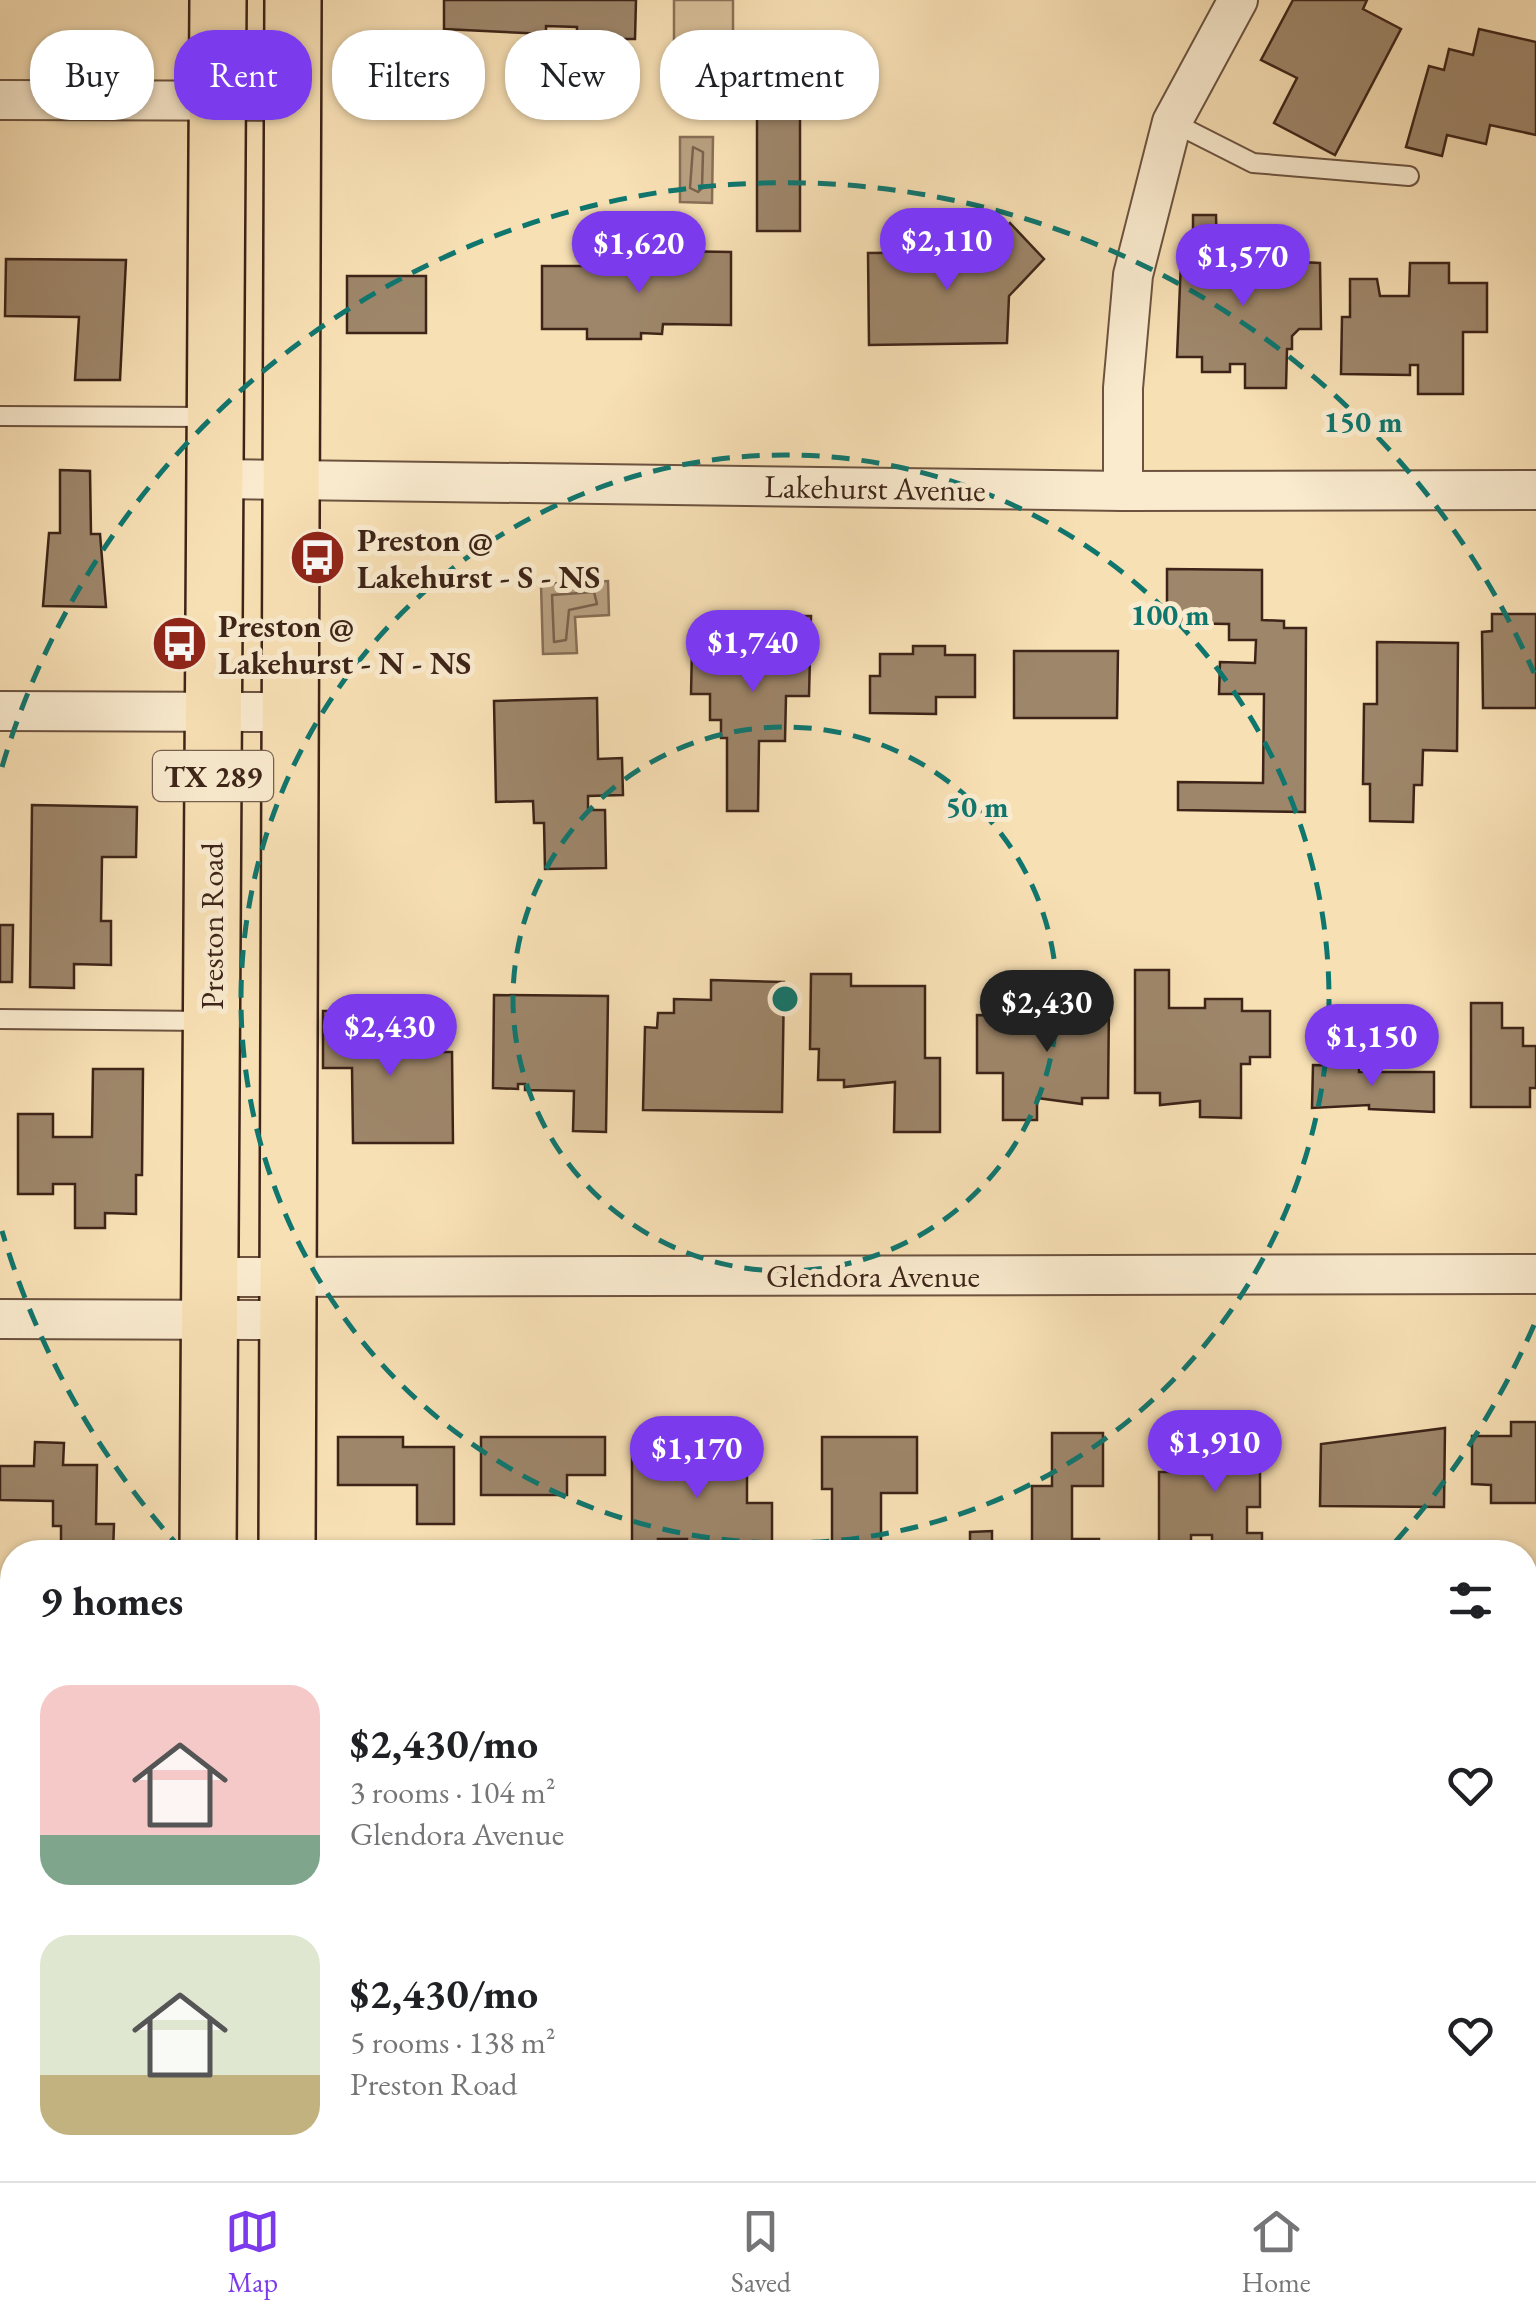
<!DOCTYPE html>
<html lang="en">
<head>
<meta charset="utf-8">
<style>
  :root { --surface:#fff; --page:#f2f2f2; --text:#202124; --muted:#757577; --line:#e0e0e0; --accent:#7c3aed }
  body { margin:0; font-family:"EB Garamond",serif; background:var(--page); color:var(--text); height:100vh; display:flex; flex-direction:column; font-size:38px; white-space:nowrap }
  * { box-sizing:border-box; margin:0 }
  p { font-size:32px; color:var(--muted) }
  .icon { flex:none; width:55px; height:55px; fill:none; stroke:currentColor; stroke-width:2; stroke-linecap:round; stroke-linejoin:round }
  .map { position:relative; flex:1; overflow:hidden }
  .drawer { position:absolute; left:0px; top:1540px; width:1538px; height:642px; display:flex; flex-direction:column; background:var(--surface); border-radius:40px 40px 0 0; box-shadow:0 2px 8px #0004 }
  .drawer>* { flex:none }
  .banner { position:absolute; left:30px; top:30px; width:1000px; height:90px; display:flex; gap:20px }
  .price { position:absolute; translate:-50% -85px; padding:0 22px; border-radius:35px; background:var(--accent); color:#fff; font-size:32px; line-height:65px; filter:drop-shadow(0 2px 5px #0008) }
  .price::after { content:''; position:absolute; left:50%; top:60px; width:30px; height:22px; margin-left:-15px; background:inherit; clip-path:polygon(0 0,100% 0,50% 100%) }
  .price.selected { background:#222; color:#fff }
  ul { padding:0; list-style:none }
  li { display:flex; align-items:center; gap:30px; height:250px; padding:0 40px }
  li span { display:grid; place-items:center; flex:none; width:280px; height:200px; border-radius:30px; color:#555 }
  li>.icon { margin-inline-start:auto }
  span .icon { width:120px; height:120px; fill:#fffc; stroke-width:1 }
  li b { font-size:42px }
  h2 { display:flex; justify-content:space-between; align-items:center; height:120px; padding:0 40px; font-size:42px }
  .pill { padding:0 35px; border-radius:40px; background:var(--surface); box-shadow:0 2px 8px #0004; font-size:35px; line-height:90px }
  .pill.selected { background:var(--accent); color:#fff }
  .tab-bar { display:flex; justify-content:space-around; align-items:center; height:140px; border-top:2px solid var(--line); background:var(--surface); font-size:28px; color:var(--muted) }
  .tab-bar a { display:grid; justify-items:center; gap:5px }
  .tab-bar .selected { color:var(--accent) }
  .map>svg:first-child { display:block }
  .green { fill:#d8c09a; stroke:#8a7259; stroke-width:2.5 }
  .water { fill:#b8a080; stroke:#876e56; stroke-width:2.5 }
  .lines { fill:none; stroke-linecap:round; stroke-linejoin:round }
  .shore { stroke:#7a624c; stroke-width:2.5 }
  .building { fill:#9e866a; stroke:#3d2418; stroke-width:2.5 }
  .lane-casing { stroke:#6c533f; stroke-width:22 }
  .street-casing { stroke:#6c533f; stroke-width:42 }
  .secondary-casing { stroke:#3d2418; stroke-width:58 }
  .primary-casing { stroke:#3d2418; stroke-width:60 }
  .lane { stroke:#faebcf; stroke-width:18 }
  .street { stroke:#faebcf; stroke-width:38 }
  .secondary { stroke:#faebcf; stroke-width:52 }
  .primary { stroke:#f8e0b5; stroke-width:55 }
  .ring { fill:none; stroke:#0f766e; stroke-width:5; stroke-dasharray:18 12 }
  .labels { text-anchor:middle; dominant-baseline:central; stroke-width:10; stroke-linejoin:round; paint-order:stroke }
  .shield { fill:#faebcf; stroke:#76604f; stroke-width:2.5 }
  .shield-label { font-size:30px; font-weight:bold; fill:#3d2418 }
  .street-label { font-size:32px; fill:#3d2418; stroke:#faebcf }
  .poi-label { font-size:32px; font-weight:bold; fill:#3d2418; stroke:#faebcf; text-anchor:start }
  .centre { fill:#0f766e; stroke:#faebcf; stroke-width:5 }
  .ring-label { font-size:30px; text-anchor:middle; font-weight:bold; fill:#0f766e; stroke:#faebcf; stroke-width:10; stroke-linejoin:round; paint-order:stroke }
</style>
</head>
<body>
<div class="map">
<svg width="1536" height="2181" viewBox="0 0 1536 2181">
  <rect width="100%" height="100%" fill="#f8e0b5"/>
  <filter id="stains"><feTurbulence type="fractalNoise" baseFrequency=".002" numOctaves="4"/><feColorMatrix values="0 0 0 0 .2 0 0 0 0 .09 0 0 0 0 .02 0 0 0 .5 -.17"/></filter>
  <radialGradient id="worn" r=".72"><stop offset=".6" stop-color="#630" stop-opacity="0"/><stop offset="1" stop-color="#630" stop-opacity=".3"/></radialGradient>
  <rect class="green" x="674" y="0" width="59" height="66"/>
  <g class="water">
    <path d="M 680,137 L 713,137 L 712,203 L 680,202 Z"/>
    <path d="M 608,581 L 609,615 L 575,617 L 577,653 L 543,654 L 541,584 Z"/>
  </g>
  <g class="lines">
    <g class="shore">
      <path d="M 693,147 L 703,152 L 702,188 L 698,192 L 690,188 Z"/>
      <path d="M 594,592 L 597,604 L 569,610 L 566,640 L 554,642 L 552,595 Z"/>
    </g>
  </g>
  <g class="building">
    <path d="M 444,0 L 636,0 L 635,39 L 577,39 L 577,27 L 546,26 L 546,34 L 444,29 Z"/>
    <path d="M 1293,0 L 1367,0 L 1363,9 L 1401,29 L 1335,155 L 1274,123 L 1297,78 L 1261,60 Z"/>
    <path d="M 1479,29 L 1536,42 L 1536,135 L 1490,125 L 1486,144 L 1447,135 L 1442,156 L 1406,147 L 1429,66 L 1444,70 L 1449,49 L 1473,55 Z"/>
    <rect x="757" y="98" width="43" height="133"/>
    <path d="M 1193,215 L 1216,215 L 1217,258 L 1320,263 L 1321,329 L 1299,329 L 1292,336 L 1292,349 L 1287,349 L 1286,388 L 1245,388 L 1245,364 L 1230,364 L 1230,372 L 1202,372 L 1202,357 L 1177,357 L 1181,261 L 1186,261 L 1186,237 L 1193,237 Z"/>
    <path d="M 1010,223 L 1044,259 L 1009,296 L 1007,343 L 869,345 L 868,253 L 980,252 Z"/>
    <path d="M 671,251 L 731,252 L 731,325 L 663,324 L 662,334 L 641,333 L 641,339 L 587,339 L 587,329 L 542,329 L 542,266 L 670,266 Z"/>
    <path d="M 6,259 L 126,260 L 120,380 L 75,380 L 79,317 L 5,316 Z"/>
    <path d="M 1410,263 L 1449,263 L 1449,283 L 1487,283 L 1487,332 L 1463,332 L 1463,394 L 1418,394 L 1418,365 L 1410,365 L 1410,375 L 1341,374 L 1342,317 L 1350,317 L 1350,279 L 1377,279 L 1380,296 L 1409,296 Z"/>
    <rect x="347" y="276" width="79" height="57"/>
    <path d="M 60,470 L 90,471 L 91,534 L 100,534 L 106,607 L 43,606 L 49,533 L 60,533 Z"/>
    <path d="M 1167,569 L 1262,570 L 1262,620 L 1284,621 L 1284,628 L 1306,628 L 1305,812 L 1178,810 L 1178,782 L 1263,783 L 1264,694 L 1219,694 L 1220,662 L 1255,663 L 1256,640 L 1229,640 L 1229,624 L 1167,623 Z"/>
    <path d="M 1492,614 L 1536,614 L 1536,708 L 1483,708 L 1482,632 L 1492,631 Z"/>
    <path d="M 775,616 L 811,616 L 809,696 L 786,696 L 785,741 L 759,741 L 758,811 L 727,811 L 727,738 L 721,738 L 721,720 L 710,720 L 710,694 L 691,694 L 692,648 L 712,649 L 712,634 L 775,634 Z"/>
    <path d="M 1377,642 L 1458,643 L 1457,751 L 1423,750 L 1422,785 L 1414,785 L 1413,822 L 1370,821 L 1370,784 L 1363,784 L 1364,704 L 1377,704 Z"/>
    <path d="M 913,646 L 945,646 L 945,655 L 975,655 L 975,697 L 936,697 L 936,714 L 870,713 L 870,676 L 880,676 L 880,654 L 913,654 Z"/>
    <path d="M 1014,651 L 1118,651 L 1117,718 L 1014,718 Z"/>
    <path d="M 597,698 L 598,759 L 622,758 L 623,795 L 588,796 L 588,810 L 605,810 L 606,868 L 545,869 L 544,823 L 534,823 L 533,801 L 496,802 L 494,701 Z"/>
    <path d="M 32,805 L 137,807 L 136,857 L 102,857 L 101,921 L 111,921 L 111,965 L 74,964 L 74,988 L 30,987 Z"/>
    <path d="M 0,925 L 13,925 L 12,982 L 0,982 Z"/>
    <path d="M 1135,970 L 1169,970 L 1169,1008 L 1205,1008 L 1205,999 L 1242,999 L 1242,1011 L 1270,1011 L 1270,1057 L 1250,1057 L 1250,1064 L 1241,1064 L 1241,1118 L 1200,1117 L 1200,1101 L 1160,1105 L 1160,1093 L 1135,1093 Z"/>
    <path d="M 811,974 L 851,974 L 851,986 L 925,986 L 925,1058 L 940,1058 L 940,1132 L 894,1132 L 895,1082 L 844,1087 L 844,1080 L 818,1080 L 819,1049 L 810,1049 Z"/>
    <path d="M 711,980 L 784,982 L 782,1112 L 643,1110 L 645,1027 L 657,1028 L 658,1013 L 674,1013 L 674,999 L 711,1000 Z"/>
    <path d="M 494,995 L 608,996 L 606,1132 L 573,1131 L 574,1091 L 525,1090 L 525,1084 L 518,1084 L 518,1089 L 493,1088 Z"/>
    <path d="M 1031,1003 L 1109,1003 L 1108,1098 L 1082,1098 L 1082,1104 L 1037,1098 L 1037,1120 L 1003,1120 L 1003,1073 L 977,1073 L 977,1015 L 1030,1016 Z"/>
    <path d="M 1471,1003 L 1502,1003 L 1502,1028 L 1523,1028 L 1523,1046 L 1536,1046 L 1536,1088 L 1530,1088 L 1530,1107 L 1471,1107 Z"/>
    <path d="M 323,1011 L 396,1011 L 396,1037 L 422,1037 L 422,1052 L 452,1052 L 453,1143 L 353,1143 L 352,1068 L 323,1068 Z"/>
    <path d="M 1313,1065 L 1359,1066 L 1359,1072 L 1434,1072 L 1434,1112 L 1369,1109 L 1369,1105 L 1312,1108 Z"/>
    <path d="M 93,1069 L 143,1069 L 142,1175 L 136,1175 L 136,1214 L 105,1213 L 105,1228 L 75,1228 L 75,1184 L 53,1184 L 53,1194 L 18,1194 L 18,1114 L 53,1114 L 53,1137 L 92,1137 Z"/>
    <path d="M 1213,1422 L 1260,1422 L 1260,1507 L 1247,1507 L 1247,1533 L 1262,1533 L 1262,1552 L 1212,1552 L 1212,1535 L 1191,1535 L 1191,1552 L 1159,1552 L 1159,1472 L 1213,1472 Z"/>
    <path d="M 1511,1422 L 1536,1422 L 1536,1503 L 1491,1503 L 1491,1485 L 1472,1484 L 1472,1436 L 1511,1436 Z"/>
    <path d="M 1445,1428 L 1444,1507 L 1320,1506 L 1321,1444 Z"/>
    <path d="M 1052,1433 L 1103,1433 L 1103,1486 L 1072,1486 L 1072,1539 L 1099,1539 L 1099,1552 L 1032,1552 L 1032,1486 L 1052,1486 Z"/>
    <path d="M 338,1437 L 403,1437 L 403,1447 L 454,1447 L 454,1524 L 417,1524 L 417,1485 L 338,1485 Z"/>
    <path d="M 481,1437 L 605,1437 L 605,1475 L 567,1475 L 567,1495 L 481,1495 Z"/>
    <path d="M 822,1437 L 917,1437 L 917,1493 L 881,1493 L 881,1552 L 832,1552 L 832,1489 L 822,1489 Z"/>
    <path d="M 35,1442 L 64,1443 L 63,1465 L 97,1465 L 96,1524 L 114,1524 L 113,1552 L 54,1552 L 61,1552 L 61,1526 L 53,1526 L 53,1501 L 0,1500 L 0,1466 L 34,1466 Z"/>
    <path d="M 669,1446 L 692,1447 L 692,1451 L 709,1451 L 709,1446 L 747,1450 L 747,1503 L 772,1503 L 772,1552 L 686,1552 L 687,1539 L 658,1539 L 658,1548 L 632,1548 L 632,1447 L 669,1451 Z"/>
    <path d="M 992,1531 L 992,1552 L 970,1552 L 970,1532 Z"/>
    <path d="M 1525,1857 L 1535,1857 L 1536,1920 L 1525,1920 Z"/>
    <path d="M 0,2007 L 6,2007 L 5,2110 L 0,2110 Z"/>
    <path d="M 94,2170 L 131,2170 L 131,2181 L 93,2181 Z"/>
  </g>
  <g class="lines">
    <defs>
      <g id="lane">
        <path d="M 1172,122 L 1253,163 L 1409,176"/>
        <path d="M 0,416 L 210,417"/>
        <path d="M 0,1019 L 206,1021"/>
        <path d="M 0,1622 L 12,1622"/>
      </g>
      <g id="street">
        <path d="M 0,100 L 293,101"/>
        <path d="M 215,479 L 1123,491 L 1536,490"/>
        <path d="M 1123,491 L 1123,388 L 1133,275 L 1172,122 L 1238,0"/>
        <path d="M 0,711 L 290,712"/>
        <path d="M 210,1277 L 1536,1274"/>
        <path d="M 0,1319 L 288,1320"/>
      </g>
      <g id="secondary">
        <path d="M 0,1922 L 12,1922"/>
        <path d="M 1525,2094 L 1536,2094"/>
      </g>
      <g id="primary">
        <path d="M 208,1552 L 218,0"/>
        <path d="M 287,1552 L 293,0"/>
        <path d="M 207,2181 L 207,2170"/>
        <path d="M 289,2181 L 289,2170"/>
      </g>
    </defs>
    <use href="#lane" class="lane-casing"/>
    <use href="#street" class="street-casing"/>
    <use href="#secondary" class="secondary-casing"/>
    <use href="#primary" class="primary-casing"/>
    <use href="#lane" class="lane"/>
    <use href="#street" class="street"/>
    <use href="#secondary" class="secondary"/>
    <use href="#primary" class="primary"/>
  </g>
  <g class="ring">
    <circle cx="785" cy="999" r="272"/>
    <circle cx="785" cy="999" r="544"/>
    <path d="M1534 1325A817 817 0 0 1 1387 1551M183 1551A817 817 0 0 1 2 1231M2 767A817 817 0 0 1 1534 673"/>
  </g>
  <defs>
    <symbol id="bus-disc" viewBox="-11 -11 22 22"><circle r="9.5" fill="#8f2418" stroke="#faebcf"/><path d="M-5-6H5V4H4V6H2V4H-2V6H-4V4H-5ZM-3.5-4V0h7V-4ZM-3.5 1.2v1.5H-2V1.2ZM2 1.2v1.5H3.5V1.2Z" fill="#fff"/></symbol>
  </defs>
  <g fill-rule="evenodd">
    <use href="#bus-disc" x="286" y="526" width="63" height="63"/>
    <use href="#bus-disc" x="148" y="612" width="63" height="63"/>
  </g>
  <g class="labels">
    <rect class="shield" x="153" y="751" width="120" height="50" rx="8"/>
    <g class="shield-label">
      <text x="213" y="776">TX 289</text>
    </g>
    <g class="street-label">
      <text transform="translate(875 488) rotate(1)">Lakehurst Avenue</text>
      <text transform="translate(212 926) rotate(-90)">Preston Road</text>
      <text x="873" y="1276">Glendora Avenue</text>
    </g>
    <g class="poi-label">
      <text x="357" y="540">Preston @<tspan x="357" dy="37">Lakehurst - S - NS</tspan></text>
      <text x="218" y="626">Preston @<tspan x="218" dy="37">Lakehurst - N - NS</tspan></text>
    </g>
  </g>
  <circle cx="785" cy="999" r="15" class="centre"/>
  <g class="ring-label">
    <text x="1363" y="432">150 m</text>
    <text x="1170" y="625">100 m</text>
    <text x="977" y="817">50 m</text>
  </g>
  <rect width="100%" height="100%" filter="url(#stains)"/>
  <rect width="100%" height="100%" fill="url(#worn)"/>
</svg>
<b class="price" style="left:947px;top:293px">$2,110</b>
<b class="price" style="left:639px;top:296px">$1,620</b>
<b class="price" style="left:1243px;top:309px">$1,570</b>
<b class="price" style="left:753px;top:695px">$1,740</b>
<b class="price selected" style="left:1047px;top:1055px">$2,430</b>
<b class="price" style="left:390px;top:1079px">$2,430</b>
<b class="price" style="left:1372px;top:1089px">$1,150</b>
<b class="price" style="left:1215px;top:1495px">$1,910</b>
<b class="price" style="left:697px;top:1501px">$1,170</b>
<div class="banner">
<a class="pill">Buy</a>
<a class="pill selected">Rent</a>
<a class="pill">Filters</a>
<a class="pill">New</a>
<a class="pill">Apartment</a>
</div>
<section class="drawer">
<h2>9 homes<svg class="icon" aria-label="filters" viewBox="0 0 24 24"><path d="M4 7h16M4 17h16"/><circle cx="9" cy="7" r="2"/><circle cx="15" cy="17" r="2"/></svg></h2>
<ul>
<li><span style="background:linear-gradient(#f6c9c9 75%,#7fa58c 0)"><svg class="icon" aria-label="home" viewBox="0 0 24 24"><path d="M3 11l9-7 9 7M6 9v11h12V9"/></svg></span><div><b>$2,430/mo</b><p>3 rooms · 104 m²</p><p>Glendora Avenue</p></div><svg class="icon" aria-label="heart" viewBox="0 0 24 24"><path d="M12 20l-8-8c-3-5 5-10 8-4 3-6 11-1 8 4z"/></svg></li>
<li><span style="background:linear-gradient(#dfe7d0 70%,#c2b280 0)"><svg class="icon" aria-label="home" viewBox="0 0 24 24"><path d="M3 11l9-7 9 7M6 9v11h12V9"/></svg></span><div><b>$2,430/mo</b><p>5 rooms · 138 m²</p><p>Preston Road</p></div><svg class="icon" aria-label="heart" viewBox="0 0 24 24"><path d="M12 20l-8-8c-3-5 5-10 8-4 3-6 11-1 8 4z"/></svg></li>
</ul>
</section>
</div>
<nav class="tab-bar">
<a class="selected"><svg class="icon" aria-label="map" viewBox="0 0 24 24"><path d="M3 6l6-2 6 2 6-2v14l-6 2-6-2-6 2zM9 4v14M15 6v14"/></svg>Map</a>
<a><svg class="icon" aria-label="saved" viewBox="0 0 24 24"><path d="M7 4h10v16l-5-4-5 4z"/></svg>Saved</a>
<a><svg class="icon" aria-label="home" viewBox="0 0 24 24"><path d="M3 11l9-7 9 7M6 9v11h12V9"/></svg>Home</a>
</nav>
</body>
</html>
